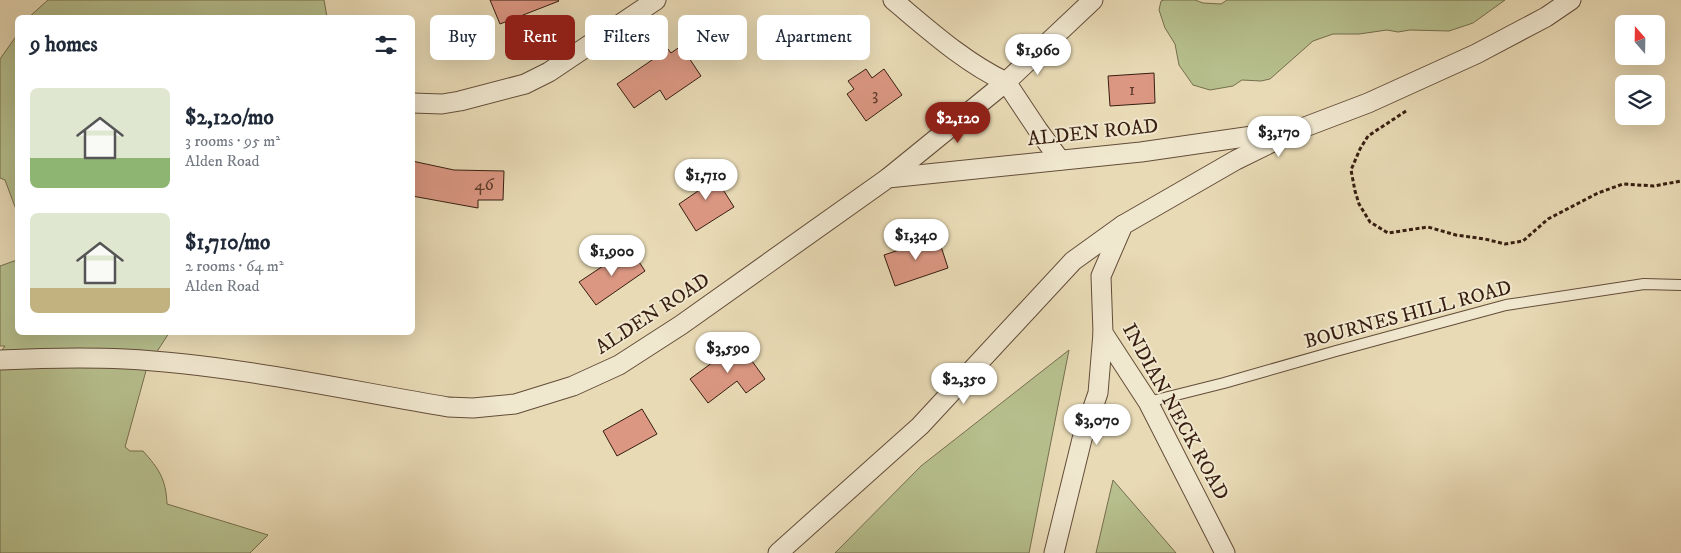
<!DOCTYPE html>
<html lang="en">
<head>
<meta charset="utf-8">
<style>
  :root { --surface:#fff; --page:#f6f6f7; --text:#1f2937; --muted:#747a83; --accent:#8f2418 }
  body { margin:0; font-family:"IM FELL DW Pica",serif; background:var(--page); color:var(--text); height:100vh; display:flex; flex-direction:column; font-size:19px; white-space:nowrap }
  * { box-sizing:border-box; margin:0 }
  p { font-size:16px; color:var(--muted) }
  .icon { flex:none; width:28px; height:28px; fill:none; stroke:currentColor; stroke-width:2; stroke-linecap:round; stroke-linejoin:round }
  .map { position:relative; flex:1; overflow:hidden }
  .panel { position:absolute; left:15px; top:15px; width:400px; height:320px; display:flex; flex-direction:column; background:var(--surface); border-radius:8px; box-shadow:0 5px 20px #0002 }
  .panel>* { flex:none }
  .banner { position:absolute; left:430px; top:15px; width:475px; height:45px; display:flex; gap:10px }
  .needle { width:32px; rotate:340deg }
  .tools { position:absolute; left:1615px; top:15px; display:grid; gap:10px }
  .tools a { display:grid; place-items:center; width:50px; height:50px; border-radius:8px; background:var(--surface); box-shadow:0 5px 20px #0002; font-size:25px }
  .price { position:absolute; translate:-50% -42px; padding:0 11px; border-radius:18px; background:#fff; color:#222; font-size:16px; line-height:32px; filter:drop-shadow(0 1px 2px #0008) }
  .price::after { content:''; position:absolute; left:50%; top:30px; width:15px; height:11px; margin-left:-8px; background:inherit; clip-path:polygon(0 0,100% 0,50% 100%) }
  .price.current { background:var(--accent); color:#fff }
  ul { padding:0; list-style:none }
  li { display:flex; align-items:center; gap:15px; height:125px; padding:0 15px }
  li span { display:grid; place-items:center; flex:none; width:140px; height:100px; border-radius:8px; color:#555 }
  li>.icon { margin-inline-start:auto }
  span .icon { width:60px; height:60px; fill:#fffc; stroke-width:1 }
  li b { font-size:21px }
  h2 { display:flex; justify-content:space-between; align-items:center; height:60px; padding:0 15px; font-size:21px }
  .pill { padding:0 18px; border-radius:8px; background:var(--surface); box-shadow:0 5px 20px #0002; font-size:18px; line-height:45px }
  .pill.current { background:var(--accent); color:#fff }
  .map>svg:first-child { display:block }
  .green { fill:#b6bf8d; stroke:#766e4e }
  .building { fill:#db9782; stroke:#371e10 }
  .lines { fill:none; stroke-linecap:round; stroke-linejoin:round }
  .lane-casing { stroke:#634d39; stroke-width:12 }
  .street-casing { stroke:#634d39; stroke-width:21 }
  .path { stroke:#371e10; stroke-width:3; stroke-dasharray:4 2.5; stroke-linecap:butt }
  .lane { stroke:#f0e7cf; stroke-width:10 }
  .street { stroke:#f0e7cf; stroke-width:19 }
  .labels { text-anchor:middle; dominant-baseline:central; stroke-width:4; stroke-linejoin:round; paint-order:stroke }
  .number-label { font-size:18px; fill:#603c2c }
  .street-label { font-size:20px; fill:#371e10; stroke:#f0e7cf }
</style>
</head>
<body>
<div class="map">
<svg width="1681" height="553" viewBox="0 0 1681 553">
  <rect width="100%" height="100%" fill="#e8dab5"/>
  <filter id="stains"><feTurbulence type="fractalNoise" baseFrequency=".004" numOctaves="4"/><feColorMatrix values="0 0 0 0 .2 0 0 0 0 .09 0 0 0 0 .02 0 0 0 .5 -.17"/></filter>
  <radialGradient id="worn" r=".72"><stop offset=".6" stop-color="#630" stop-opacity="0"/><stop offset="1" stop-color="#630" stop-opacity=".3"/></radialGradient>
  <g class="green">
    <path d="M 48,0 L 324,0 L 327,17 L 29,17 Z"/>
    <path d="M 1164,0 L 1195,0 L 1203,3 L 1221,4 L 1227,0 L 1505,0 L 1473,23 L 1449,31 L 1410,30 L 1398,32 L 1387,30 L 1359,34 L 1333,34 L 1313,41 L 1270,79 L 1261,81 L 1242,80 L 1233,86 L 1210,90 L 1193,85 L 1179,65 L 1175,44 L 1165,28 L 1159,10 L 1161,1 Z"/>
    <path d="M 17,35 L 18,35 L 17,212 L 5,180 L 0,178 L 0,59 Z"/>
    <path d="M 17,260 L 18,332 L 169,333 L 147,367 L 125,447 L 130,451 L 143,451 C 159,469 166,479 167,504 L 268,535 L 250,553 L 0,553 L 0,353 L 5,346 L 0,346 L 0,266 Z"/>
    <path d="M 1069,350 L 1029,553 L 835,553 L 921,466 Z"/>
    <path d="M 1113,480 L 1176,553 L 1096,553 Z"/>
  </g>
  <g class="building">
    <path d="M 490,0 L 558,0 L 559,1 L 500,24 Z"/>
    <path d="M 681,46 L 701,76 L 666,100 L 660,90 L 634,108 L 617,84 L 668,49 L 671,53 Z"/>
    <path d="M 866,69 L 872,78 L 884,69 L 902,95 L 866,121 L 847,94 L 854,89 L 848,81 Z"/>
    <path d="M 1154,73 L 1155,103 L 1110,106 L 1108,76 Z"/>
    <path d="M 412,161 L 454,170 L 504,171 L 503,200 L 478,200 L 478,208 L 412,196 Z"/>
    <path d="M 710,169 L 734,207 L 696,231 L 679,204 L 698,191 L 691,181 Z"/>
    <path d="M 938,237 L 948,268 L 895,286 L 884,255 Z"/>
    <path d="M 630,248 L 645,271 L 596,305 L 579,282 Z"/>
    <path d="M 739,343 L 765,379 L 746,393 L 737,381 L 708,403 L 690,379 Z"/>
    <path d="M 642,409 L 657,434 L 617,456 L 603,431 Z"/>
  </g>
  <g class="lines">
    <defs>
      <path id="lane" d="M 1148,402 L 1224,383 L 1336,351 L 1506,305 L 1644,284 L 1681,285"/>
      <g id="street">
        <path d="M 412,103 L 442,104 L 460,101 L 525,84 L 549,72 L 656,0"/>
        <path d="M 1060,160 L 1038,130 L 1006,82 L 1093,0"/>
        <path d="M 888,178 L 1006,82 C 964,62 929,30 893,0"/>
        <path d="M 0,360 C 42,358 84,357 125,359 C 234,365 341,389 448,407 L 473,408 L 515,404 L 573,386 L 619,365 L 681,325 L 888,178 L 1141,152 L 1300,129"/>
        <path d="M 778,553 L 920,426 L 1073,261 L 1123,225"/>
        <path d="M 1054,553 L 1082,439 L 1098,393 L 1103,333"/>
        <path d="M 1225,553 L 1148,402 L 1103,333 L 1101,276 L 1123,225 L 1236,160 L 1297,130 L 1368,103 L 1476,54 L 1546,17 L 1571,0"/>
      </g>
    </defs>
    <use href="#lane" class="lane-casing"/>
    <use href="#street" class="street-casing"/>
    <path class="path" d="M 1406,111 L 1368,136 L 1360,149 L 1351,170 L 1355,191 L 1359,204 L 1370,222 L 1388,233 L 1428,227 L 1456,235 L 1485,239 L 1505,244 L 1523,241 L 1548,219 L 1598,193 L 1623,184 L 1654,186 L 1681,181"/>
    <use href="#lane" class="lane"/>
    <use href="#street" class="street"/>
  </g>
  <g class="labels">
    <g class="number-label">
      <text x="1132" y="90">1</text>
      <text x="875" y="95">3</text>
      <text x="484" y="185">46</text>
    </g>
    <g class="street-label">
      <text transform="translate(1093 133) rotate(-6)">ALDEN ROAD</text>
      <text transform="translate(653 314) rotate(-33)">ALDEN ROAD</text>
      <text transform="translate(1408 315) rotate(-15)">BOURNES HILL ROAD</text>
      <text transform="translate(1175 412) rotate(61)">INDIAN NECK ROAD</text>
    </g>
  </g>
  <rect width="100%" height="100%" filter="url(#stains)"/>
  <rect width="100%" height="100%" fill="url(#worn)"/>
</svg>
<div class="tools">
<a><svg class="needle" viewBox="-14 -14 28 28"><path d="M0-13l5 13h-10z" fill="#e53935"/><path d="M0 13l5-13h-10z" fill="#747a83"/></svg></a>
<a><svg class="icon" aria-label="layers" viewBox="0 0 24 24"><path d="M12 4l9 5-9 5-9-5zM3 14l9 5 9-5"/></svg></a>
</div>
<b class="price" style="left:1038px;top:76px">$1,960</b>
<b class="price current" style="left:958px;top:144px">$2,120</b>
<b class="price" style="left:1279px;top:158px">$3,170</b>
<b class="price" style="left:706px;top:201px">$1,710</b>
<b class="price" style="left:916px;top:261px">$1,340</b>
<b class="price" style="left:612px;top:277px">$1,900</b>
<b class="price" style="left:728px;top:374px">$3,590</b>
<b class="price" style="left:964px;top:405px">$2,350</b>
<b class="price" style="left:1097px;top:446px">$3,070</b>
<div class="banner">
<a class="pill">Buy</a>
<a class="pill current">Rent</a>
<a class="pill">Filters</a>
<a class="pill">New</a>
<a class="pill">Apartment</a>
</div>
<section class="panel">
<h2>9 homes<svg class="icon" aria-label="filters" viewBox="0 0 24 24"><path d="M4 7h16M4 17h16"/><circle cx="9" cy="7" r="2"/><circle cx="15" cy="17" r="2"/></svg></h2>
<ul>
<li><span style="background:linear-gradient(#dfe7d0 70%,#8fb573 0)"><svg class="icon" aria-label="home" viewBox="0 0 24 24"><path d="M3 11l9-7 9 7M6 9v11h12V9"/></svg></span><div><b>$2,120/mo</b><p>3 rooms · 95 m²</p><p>Alden Road</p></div></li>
<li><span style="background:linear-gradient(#dfe7d0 75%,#c2b280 0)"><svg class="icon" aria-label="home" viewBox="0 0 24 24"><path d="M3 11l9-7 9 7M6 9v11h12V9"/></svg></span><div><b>$1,710/mo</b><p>2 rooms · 64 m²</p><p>Alden Road</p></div></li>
</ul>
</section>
</div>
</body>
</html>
